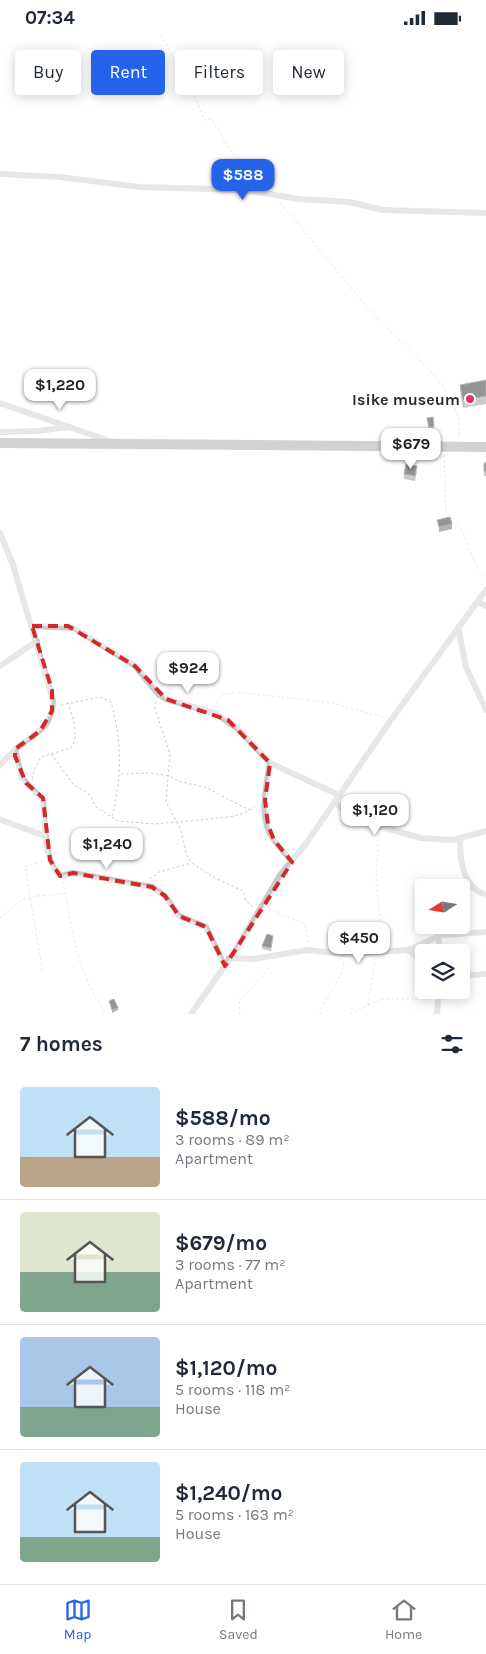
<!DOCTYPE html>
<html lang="en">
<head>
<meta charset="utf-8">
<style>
  :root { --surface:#fff; --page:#f2f2f3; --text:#1f2937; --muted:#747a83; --line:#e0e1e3; --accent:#2563eb }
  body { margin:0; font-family:Karla,sans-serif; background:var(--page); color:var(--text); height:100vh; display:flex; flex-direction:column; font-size:19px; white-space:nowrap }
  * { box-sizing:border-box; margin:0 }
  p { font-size:16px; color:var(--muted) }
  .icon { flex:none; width:28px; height:28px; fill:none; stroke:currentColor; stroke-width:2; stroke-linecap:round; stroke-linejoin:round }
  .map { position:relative; height:979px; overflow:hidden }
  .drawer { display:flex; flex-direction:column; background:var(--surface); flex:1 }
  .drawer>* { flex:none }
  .hud { position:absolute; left:15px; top:15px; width:456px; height:45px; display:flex; gap:10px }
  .needle { width:32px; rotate:258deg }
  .tools { position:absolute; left:415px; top:844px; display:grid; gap:10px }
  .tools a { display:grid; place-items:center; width:55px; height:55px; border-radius:5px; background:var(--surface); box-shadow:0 2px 12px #0003; font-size:25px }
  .price { position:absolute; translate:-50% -42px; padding:0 11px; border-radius:10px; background:#fff; color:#222; font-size:16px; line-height:32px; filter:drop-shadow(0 1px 2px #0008) }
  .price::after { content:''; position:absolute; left:50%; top:30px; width:15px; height:11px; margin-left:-8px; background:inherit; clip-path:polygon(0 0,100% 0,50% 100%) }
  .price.on { background:var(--accent); color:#fff }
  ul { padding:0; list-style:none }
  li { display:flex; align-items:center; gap:15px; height:125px; padding:0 20px }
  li+li { border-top:1px solid var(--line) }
  li span { display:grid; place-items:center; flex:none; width:140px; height:100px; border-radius:5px; color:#555 }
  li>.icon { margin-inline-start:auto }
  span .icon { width:60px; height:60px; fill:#fffc; stroke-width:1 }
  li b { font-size:21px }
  h2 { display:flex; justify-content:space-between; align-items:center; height:60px; padding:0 20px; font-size:21px }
  .chip { padding:0 18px; border-radius:5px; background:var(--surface); box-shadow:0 2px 12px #0003; font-size:18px; line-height:45px }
  .chip.on { background:var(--accent); color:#fff }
  .status { display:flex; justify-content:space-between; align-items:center; height:35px; padding:0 25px; background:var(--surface); direction:ltr }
  .status svg { height:14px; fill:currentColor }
  .tabs { display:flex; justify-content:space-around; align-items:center; height:70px; border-top:1px solid var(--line); background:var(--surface); font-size:14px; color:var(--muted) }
  .tabs a { display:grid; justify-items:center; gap:2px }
  .tabs .on { color:var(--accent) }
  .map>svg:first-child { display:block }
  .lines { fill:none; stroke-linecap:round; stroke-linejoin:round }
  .path { stroke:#cacaca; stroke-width:1; stroke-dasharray:2.5 2.5; stroke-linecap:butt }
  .minor { stroke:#cacaca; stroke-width:6 }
  .trunk { stroke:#9c9c9c; stroke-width:10 }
  .wall { fill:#8a8a8a }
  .shaded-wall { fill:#5a5a5a }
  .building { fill:#141414; stroke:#5a5a5a }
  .marked { fill:none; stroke:#d62828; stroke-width:4; stroke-dasharray:10 6; stroke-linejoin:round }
  .poi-dot { fill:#e13163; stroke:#fff; stroke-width:2 }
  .labels { text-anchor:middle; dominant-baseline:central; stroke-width:5; stroke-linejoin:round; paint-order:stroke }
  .poi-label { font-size:16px; font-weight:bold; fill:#2d2d2d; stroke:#fff; text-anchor:end }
</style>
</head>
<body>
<div class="status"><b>07:34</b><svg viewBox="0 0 49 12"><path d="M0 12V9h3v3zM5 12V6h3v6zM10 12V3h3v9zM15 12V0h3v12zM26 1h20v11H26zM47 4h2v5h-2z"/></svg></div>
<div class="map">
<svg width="486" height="979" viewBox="0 0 486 979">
  <rect width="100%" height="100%" fill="#fff"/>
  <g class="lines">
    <g class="path">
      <path d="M 161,0 L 198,68 L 204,85 L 212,84 L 230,115 L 256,140 L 263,150"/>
      <path d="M 280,168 C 313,205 343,245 376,282 C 398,306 425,326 444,354 C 453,368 463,386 458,403"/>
      <path d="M 444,420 L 446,478 C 448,481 453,483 455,486 C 470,503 469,527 486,543"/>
      <path d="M 156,667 L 155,674 L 170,719 L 166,767 L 180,793 L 187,821 L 192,828 L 213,842 L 243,856 L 246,866 L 253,872"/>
      <path d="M 61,670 L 100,662 L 111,667 C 122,706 122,742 112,781"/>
      <path d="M 214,672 L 222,660 L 235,657 L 332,668 L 383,682"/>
      <path d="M 51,719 L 73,749 L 90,760 L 96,772 L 118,786 L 155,789 L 230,782 L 245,778 L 258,769"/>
      <path d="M 121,739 L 151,738 L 169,741 L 181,747 L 205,752 L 249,775"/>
      <path d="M 32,744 L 34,735 L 41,722 L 71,713 C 80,701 72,680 68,667"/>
      <path d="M 379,799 L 376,844 L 383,909"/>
      <path d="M 42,826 L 25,832 L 43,938"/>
      <path d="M 150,844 L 159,837 L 191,828"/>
      <path d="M 62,847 C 68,864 69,883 73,901 C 79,928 90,956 106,979"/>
      <path d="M 461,861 L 470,860"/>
      <path d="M 269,874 L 305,889 L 308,908"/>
      <path d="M 0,883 L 21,865 L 36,861 L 64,859"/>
      <path d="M 434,890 L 434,896"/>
      <path d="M 368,970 L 375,924"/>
      <path d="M 240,979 L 239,966 L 267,936 L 270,929"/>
      <path d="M 320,979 C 324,959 341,951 344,926"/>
      <path d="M 350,979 L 381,964 L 430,964"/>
    </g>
    <g class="minor">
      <path d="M 0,139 L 59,142 L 140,152 L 246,155 L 299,164 L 349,167 L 383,175 L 486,178"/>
      <path d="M 0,368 L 110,406"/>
      <path d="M 0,397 L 38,396 L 69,392"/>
      <path d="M 0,498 L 13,530 L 53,665 C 52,695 36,696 17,713 C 11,718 6,724 0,730"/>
      <path d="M 478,567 L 486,571"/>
      <path d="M 32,591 L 74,593 L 135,631 L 159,660 L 166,664 L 215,678 L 238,694 L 270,728 L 339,760"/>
      <path d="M 458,592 L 466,632 L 486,675"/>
      <path d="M 0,631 L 37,606"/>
      <path d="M 15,714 L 22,743 L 43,765 C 45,784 43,831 62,841 L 73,838 L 152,852 L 165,861 L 179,881 L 206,892 L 225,931"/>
      <path d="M 270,728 C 266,751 258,785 274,805 C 280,813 286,819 292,827"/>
      <path d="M 334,767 L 357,785 L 421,803 L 453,805 L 486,796"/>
      <path d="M 0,784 C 16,792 31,794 46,802"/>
      <path d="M 460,803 C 460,825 462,852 486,860"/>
      <path d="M 438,902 L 441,918"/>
      <path d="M 408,915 L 424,928"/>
      <path d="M 229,923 L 252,924 L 308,915 L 345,919 L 408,915 L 442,900 L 486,897"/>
      <path d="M 461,941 L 486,939"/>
      <path d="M 191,979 L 236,915 L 280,840 L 305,810 L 391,685 L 486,555"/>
      <path d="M 437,979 L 439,955"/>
    </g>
    <path class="trunk" d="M 0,408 L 486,412"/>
  </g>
  <g class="wall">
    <path d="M 486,345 L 486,369 L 463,373 L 460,357 L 460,350 Z"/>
    <path d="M 427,383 L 434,391 L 434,396 L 429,397 Z"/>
    <rect x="484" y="428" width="2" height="13"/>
    <path d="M 417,436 L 415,446 L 404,444 L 404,439 Z"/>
    <path d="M 273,901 L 271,916 L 262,914 L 262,911 Z"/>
  </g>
  <g class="shaded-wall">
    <path d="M 452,489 L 452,494 L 439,497 L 439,492 Z"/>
    <path d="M 118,973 L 118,975 L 112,978 L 112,975 Z"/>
  </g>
  <g class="building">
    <path d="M 486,345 L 486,361 L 463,365 L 460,350 Z"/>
    <path d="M 433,382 L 434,391 L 429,392 L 427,383 Z"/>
    <rect x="484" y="428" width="2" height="8"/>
    <path d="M 406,429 L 417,431 L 415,441 L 404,439 Z"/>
    <path d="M 450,482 L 452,489 L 439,492 L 437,485 Z"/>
    <path d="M 267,899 L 273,901 L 271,913 L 262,911 Z"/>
    <path d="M 114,964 L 118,973 L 112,975 L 109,966 Z"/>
  </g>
  <path d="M0 0H486V979H0ZM 32,591 L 68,591 L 135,631 L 166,664 L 228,685 L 270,728 L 265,765 L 268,790 L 274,805 L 292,827 L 225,931 L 206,892 L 179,881 L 165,861 L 152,852 L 73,838 L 60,841 L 50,825 L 43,763 L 26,748 L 15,721 L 15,714 L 40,696 L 52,676 L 52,655 Z" fill="#fff" fill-opacity=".55" fill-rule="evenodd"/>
  <path class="marked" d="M 32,591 L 68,591 L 135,631 L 166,664 L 228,685 L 270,728 L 265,765 L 268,790 L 274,805 L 292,827 L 225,931 L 206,892 L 179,881 L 165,861 L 152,852 L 73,838 L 60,841 L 50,825 L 43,763 L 26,748 L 15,721 L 15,714 L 40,696 L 52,676 L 52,655 Z"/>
  <circle class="poi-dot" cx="470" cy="364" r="5"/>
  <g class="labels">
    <g class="poi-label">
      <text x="460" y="364">Isike museum</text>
    </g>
  </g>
</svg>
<div class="tools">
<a><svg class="needle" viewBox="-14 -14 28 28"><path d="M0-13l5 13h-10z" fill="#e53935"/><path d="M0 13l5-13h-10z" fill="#747a83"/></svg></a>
<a><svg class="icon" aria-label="layers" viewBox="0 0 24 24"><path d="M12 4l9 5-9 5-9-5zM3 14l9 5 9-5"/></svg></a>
</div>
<b class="price on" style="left:243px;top:166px">$588</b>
<b class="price" style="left:60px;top:376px">$1,220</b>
<b class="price" style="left:411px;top:435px">$679</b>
<b class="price" style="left:188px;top:659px">$924</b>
<b class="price" style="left:375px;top:801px">$1,120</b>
<b class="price" style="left:107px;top:835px">$1,240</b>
<b class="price" style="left:359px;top:929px">$450</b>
<div class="hud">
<a class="chip">Buy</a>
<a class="chip on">Rent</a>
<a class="chip">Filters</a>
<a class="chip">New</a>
</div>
</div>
<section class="drawer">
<h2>7 homes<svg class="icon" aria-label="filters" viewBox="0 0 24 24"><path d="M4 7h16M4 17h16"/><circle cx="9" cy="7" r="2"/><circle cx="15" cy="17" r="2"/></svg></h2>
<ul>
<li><span style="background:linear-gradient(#bfe0f5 70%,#b9a48a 0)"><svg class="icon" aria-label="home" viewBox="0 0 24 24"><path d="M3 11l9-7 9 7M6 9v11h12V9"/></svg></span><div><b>$588/mo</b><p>3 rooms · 89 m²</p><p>Apartment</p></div></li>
<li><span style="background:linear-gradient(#dfe7d0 60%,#7fa58c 0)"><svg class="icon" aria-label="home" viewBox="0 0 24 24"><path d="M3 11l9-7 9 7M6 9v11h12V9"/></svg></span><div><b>$679/mo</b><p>3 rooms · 77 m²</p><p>Apartment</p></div></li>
<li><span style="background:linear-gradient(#a9c7e8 70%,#7fa58c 0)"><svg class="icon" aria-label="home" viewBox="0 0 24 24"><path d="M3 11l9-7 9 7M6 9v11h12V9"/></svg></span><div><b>$1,120/mo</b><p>5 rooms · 118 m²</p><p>House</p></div></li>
<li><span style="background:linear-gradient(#bfe0f5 75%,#7fa58c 0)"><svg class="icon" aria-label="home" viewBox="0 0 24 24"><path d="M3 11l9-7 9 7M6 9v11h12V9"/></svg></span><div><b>$1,240/mo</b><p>5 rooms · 163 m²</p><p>House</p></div></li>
</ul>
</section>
<nav class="tabs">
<a class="on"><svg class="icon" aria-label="map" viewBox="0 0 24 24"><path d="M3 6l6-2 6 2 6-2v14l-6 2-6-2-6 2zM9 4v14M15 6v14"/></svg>Map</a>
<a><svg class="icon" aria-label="saved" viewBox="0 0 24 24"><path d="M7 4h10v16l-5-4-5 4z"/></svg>Saved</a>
<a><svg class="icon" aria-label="home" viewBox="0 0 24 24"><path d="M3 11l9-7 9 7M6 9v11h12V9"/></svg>Home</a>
</nav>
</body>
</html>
